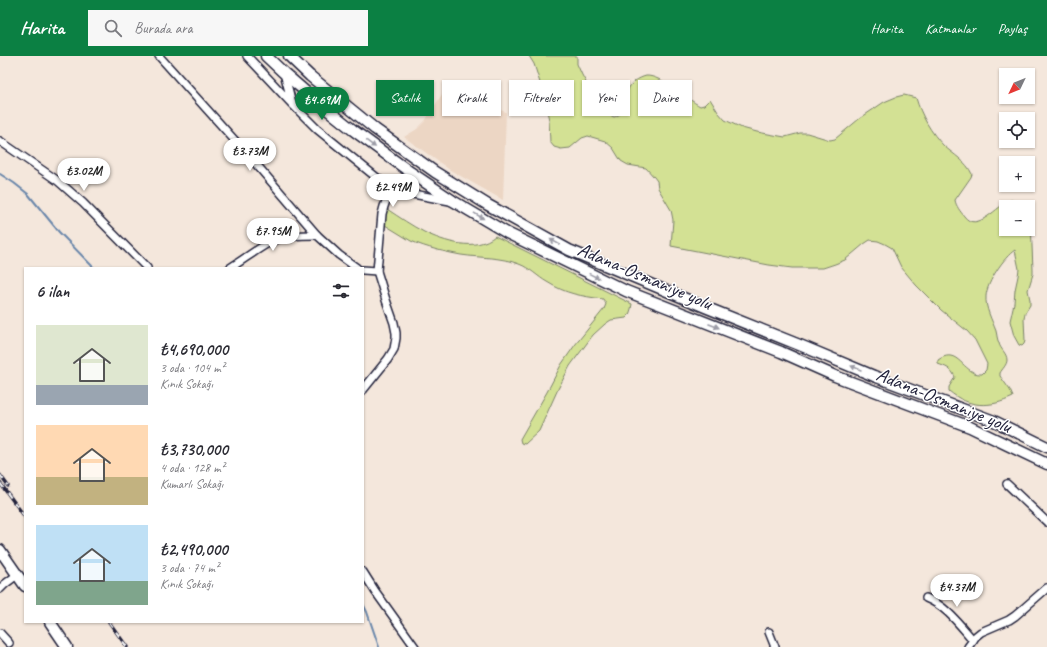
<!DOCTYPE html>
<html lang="tr">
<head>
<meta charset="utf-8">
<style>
  :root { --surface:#fff; --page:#f7f7f7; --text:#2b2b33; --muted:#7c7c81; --accent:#0b8043 }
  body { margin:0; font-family:Caveat,sans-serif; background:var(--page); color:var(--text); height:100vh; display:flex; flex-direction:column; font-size:15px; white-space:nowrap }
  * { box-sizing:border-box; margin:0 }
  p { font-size:13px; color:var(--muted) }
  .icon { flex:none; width:22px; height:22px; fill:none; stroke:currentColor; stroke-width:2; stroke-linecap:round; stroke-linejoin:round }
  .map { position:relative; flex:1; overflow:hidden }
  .details { position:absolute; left:24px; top:211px; width:340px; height:356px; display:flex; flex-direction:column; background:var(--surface); border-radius:0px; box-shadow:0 1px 3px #0004 }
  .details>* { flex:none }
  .hud { position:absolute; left:376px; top:24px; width:380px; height:36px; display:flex; gap:8px }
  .needle { width:26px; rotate:227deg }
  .fabs { position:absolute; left:999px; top:12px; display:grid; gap:8px }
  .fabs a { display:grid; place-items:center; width:36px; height:36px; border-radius:0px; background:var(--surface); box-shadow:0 1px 3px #0004; font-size:20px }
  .price { position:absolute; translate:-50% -34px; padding:0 9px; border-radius:14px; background:#fff; color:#222; font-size:13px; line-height:26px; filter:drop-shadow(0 1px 2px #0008) }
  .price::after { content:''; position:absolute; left:50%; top:24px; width:12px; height:9px; margin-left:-6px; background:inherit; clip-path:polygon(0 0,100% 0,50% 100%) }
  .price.current { background:var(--accent); color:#fff }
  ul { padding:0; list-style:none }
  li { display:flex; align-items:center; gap:12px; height:100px; padding:0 12px }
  li span { display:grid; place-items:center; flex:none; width:112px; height:80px; border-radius:0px; color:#555 }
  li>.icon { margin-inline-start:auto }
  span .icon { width:48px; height:48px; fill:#fffc; stroke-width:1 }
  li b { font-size:17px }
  h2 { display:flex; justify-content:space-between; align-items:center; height:48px; padding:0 12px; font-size:17px }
  .chip { padding:0 14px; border-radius:0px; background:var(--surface); box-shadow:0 1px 3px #0004; font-size:14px; line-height:36px }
  .chip.current { background:var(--accent); color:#fff }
  header { display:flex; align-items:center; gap:24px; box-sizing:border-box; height:56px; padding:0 20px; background:var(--accent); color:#fff }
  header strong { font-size:19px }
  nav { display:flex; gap:22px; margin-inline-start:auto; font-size:14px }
  .search { width:280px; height:36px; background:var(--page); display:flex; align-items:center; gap:10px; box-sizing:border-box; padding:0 14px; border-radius:0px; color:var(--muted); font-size:15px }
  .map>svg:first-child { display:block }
  .built { fill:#ecd6c4 }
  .green { fill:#d3e194; stroke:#7a8268 }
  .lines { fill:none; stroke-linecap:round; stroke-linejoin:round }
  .stream { stroke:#6986aa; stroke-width:2 }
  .minor-casing { stroke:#22223b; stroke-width:10 }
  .highway-casing { stroke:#22223b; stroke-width:13 }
  .minor { stroke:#fff; stroke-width:7 }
  .highway { stroke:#fff; stroke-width:10 }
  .rail-casing { stroke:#22223b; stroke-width:3.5 }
  .rail { stroke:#fff; stroke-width:2; stroke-dasharray:6; stroke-linecap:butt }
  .oneway { fill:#9c9ca7 }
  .labels { text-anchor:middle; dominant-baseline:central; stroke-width:3; stroke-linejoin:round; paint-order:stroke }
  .street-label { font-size:20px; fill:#22223b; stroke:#fff }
</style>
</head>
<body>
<header>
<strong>Harita</strong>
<div class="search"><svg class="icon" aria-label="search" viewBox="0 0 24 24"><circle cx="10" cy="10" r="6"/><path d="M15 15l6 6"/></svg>Burada ara</div>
<nav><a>Harita</a><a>Katmanlar</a><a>Paylaş</a></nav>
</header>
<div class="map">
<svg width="1047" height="591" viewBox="0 0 1047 591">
  <rect width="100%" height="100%" fill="#f4e7dc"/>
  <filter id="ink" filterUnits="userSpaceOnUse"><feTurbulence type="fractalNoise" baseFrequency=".025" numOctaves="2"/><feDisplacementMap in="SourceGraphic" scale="8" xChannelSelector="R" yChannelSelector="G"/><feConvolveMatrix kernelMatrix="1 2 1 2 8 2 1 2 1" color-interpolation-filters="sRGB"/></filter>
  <g filter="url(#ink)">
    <path class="built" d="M 444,35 L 506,56 L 503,144 L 450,114 L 404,81 L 417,73 L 425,65 Z"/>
    <g class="green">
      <path d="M 529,0 L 577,0 L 577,8 L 582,19 L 600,52 L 608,58 L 614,61 C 615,61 619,59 620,58 C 628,50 621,36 635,25 C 638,23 642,21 646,20 C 661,19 687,43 700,50 L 704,49 L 710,43 L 718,56 L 725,64 L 742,72 L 757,76 L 785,81 L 800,77 L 807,77 L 830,84 L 835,83 L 859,63 L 884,46 L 896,41 L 904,39 L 916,42 C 921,59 931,77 944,90 C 954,99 966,105 972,118 L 971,121 L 955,144 C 956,150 960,155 964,160 C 977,178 997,149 1011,144 L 1021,147 L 1024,151 L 1006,151 L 1006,173 L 1028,173 L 1028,158 L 1031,165 L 1033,214 L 1033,218 L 1028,234 L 1030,244 L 1030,249 L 1025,257 L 1024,263 L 1025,285 L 1024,288 L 1022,290 L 1019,289 L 1014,280 L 1010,265 L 1014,247 L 1015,234 L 1018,220 L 1019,213 L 1015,194 C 1004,201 987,226 986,240 C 985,252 992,264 996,275 C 997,279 997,283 999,287 C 1000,293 1007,297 1007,304 C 1007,309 1002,313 1000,317 L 1000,320 L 1010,334 L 1013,341 C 990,352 969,352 949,335 L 949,331 L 955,321 C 951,312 946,311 938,308 L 938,304 C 955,292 960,309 973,316 C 975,318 979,318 982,318 L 986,314 L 987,308 L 975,284 L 967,275 L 941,254 L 916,229 L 901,211 L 892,192 L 885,188 L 878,185 L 870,184 L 864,188 L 845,204 L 835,208 L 823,212 L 792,212 L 769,209 L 671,190 L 673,164 L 671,154 L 658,132 L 657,125 L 654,121 L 646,112 L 628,109 L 621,105 L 613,92 L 605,85 L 595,82 L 588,80 L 582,82 L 570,92 L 561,93 L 554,91 L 550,86 L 549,64 L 542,33 L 534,8 Z"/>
      <path d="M 387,153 C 399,161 412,170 424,176 C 444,186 476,196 495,180 L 632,248 L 631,253 L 629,259 L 626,262 L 611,264 L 605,268 L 593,279 L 570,310 L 558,333 L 539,375 L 525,388 L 521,387 L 520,383 L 547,336 L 561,309 L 575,289 L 604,253 L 606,248 L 603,243 C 581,240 566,238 547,226 C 538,221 530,212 519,208 C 501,201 481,202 461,199 C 445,196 427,192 411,185 C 402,180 394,174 385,169 L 385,162 Z"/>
    </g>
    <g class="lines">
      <g class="stream">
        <path d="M 0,118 L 14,127 L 28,138 L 59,176 L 94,212"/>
        <path d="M 363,548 L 367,556 L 379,591"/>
      </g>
      <defs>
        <g id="minor">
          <path d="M 159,0 L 256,108 L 317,179 L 339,199 L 357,212"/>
          <path d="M 247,0 L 293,49 L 317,73 L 392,134"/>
          <path d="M 284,17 L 292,47"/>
          <path d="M 0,85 L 58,125 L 83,147 L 147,212"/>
          <path d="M 230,212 C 243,204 256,194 270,186 C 284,179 301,179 317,179"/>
          <path d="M 363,214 L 377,215"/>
          <path d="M 363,334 L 388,303 L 394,293 L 396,282 L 396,277 L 394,267 L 386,244 L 377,215 L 382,158 C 384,149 386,142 392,134 L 450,145"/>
          <path d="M 1007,428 L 1047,466"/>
          <path d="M 363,516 L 375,535 L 415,591"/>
          <path d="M 0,533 L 5,528 L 17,519"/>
          <path d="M 926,542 C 946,550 959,568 973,584"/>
          <path d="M 769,576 L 775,591"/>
          <path d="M 0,577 L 9,587"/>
          <path d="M 968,591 L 976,580 L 981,576 L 1009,564 L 1015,560 L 1047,532"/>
        </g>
        <g id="highway">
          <path d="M 266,0 L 284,17 L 314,43 L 353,74 L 410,116 L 453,145 L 507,177 L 626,235 L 781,296 L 835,320 L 872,334 L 970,371 L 1047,408"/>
          <path d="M 289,0 L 310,20 L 375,73 L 435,116 L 488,149 L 569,194 L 705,251 L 802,290 L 874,320 L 994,365 L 1047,391"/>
          <path d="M 0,494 L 25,530"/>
          <path d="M 50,566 L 67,591"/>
        </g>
      </defs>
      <use href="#minor" class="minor-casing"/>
      <use href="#highway" class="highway-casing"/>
      <use href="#minor" class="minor"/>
      <use href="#highway" class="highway"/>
      <defs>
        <g id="rail">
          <path d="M 0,419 L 8,430"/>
          <path d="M 0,427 L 25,461"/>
          <path d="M 109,566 L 127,591"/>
        </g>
      </defs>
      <use href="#rail" class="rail-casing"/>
      <use href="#rail" class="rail"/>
    </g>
    <defs><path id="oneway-solid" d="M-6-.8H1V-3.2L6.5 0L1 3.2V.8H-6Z"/></defs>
    <g class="oneway">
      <use href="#oneway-solid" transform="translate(371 88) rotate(36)"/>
      <use href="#oneway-solid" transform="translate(479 160) rotate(31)"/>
      <use href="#oneway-solid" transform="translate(555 186) rotate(-151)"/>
      <use href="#oneway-solid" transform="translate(594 220) rotate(26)"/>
      <use href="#oneway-solid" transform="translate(714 270) rotate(21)"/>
      <use href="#oneway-solid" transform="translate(856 312) rotate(-157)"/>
    </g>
  </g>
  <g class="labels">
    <g class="street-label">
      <text transform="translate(645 220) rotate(23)">Adana-Osmaniye yolu</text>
      <text transform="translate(944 344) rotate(22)">Adana-Osmaniye yolu</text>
    </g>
  </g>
</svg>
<div class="fabs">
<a><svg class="needle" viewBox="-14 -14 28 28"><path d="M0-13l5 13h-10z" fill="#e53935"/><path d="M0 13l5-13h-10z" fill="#7c7c81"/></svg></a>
<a><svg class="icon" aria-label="locate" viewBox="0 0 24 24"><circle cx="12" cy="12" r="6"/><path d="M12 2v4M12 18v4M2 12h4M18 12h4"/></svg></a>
<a>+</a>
<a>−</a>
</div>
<b class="price current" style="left:322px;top:65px">₺4.69M</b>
<b class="price" style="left:250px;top:116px">₺3.73M</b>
<b class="price" style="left:84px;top:136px">₺3.02M</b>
<b class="price" style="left:393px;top:152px">₺2.49M</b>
<b class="price" style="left:273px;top:196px">₺7.95M</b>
<b class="price" style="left:957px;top:552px">₺4.37M</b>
<div class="hud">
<a class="chip current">Satılık</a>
<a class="chip">Kiralık</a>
<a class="chip">Filtreler</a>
<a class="chip">Yeni</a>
<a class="chip">Daire</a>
</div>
<section class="details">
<h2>6 ilan<svg class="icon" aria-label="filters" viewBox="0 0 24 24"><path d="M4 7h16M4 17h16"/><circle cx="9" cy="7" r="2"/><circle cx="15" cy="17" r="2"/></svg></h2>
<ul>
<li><span style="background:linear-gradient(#dfe7d0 75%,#9aa5b1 0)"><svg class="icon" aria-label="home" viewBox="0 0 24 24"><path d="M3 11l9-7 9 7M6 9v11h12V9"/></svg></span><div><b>₺4,690,000</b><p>3 oda · 104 m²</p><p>Kınık Sokağı</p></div></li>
<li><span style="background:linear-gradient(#ffd9b3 65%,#c2b280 0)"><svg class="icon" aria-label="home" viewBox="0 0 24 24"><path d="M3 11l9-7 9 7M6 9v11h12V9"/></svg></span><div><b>₺3,730,000</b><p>4 oda · 128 m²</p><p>Kumarlı Sokağı</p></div></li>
<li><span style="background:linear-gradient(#bfe0f5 70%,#7fa58c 0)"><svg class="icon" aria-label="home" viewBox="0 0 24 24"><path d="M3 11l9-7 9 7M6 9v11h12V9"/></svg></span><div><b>₺2,490,000</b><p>3 oda · 74 m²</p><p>Kınık Sokağı</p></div></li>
</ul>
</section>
</div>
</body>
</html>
